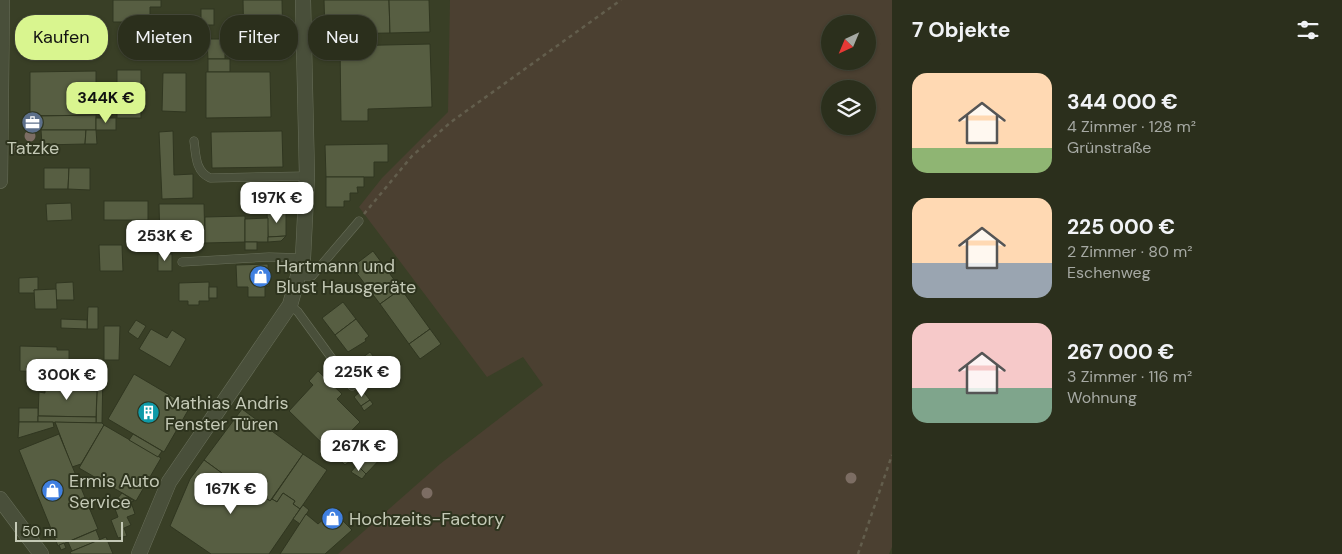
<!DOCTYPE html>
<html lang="de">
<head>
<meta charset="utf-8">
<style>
  :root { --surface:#2b2f1c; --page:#373b29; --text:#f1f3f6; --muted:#a6a9a3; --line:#474a3b; --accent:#d9f58f }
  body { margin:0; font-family:"DM Sans",sans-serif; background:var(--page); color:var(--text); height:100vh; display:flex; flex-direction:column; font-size:19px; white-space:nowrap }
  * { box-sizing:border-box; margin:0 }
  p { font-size:16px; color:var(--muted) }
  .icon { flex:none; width:28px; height:28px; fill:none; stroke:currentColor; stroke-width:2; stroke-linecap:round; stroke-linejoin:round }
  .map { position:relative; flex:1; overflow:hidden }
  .panel { display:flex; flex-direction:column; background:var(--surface); width:450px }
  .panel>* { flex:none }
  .guide { position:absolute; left:15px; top:15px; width:475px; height:45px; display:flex; gap:10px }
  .needle { width:32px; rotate:224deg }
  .tools { position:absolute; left:821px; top:15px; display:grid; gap:10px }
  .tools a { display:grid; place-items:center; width:55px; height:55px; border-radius:50%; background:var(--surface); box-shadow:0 1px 4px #0004,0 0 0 1px var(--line); font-size:25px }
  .scale { position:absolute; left:15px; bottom:12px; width:108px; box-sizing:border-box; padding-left:5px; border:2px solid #c4c9b6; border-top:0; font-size:14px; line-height:18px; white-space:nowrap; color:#c4c9b6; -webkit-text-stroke:4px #2e341e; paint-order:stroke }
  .price { position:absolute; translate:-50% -42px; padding:0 11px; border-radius:10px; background:#fff; color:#222; font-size:16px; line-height:32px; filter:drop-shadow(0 1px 2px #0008) }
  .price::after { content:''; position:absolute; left:50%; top:30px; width:15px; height:11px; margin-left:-8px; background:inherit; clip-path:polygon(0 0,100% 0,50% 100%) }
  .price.current { background:var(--accent); color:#111 }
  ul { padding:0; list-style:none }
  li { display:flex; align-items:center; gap:15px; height:125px; padding:0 20px }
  li span { display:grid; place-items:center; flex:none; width:140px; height:100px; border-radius:15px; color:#555 }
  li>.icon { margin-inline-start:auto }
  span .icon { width:60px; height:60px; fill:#fffc; stroke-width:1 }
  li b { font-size:21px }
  h2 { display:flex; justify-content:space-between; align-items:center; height:60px; padding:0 20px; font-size:21px }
  .pill { padding:0 18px; border-radius:20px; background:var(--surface); box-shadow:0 1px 4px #0004,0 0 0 1px var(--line); font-size:18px; line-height:45px }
  .pill.current { background:var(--accent); color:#111 }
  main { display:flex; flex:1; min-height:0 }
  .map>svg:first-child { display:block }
  .green { fill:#4b4031; fill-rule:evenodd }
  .building { fill:#575e42; stroke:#303620 }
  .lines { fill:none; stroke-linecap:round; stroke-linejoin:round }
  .service-casing { stroke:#696f5a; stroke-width:9 }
  .minor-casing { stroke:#696f5a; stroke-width:16 }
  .path { stroke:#635e4d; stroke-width:2.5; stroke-dasharray:4 4; stroke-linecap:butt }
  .service { stroke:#494f3a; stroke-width:8 }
  .minor { stroke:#494f3a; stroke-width:15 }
  .tree { fill:#7c6d63 }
  .labels { text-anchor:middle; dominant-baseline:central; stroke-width:4; stroke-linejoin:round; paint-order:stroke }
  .poi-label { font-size:18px; fill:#c4c9b6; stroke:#2e341e; text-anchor:start }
</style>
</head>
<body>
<main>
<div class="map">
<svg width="892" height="554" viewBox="0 0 892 554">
  <rect width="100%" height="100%" fill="#393f26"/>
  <path class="green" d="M 450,0 L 892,0 L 892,547 L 889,554 L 338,554 L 440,464 L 543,385 L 523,357 L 487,377 L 359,207 L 382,178 L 448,112 ZM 830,24 L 868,24 L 868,61 L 830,61 ZM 830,89 L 868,89 L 868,126 L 830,126 Z"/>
  <g class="building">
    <path d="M 113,0 L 161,0 L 161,7 L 150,7 L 150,22 L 113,22 Z"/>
    <path d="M 243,0 L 282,0 L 283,48 L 244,48 Z"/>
    <path d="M 324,0 L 389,0 L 390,33 L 325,34 Z"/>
    <path d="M 389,0 L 429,0 L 430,32 L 390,33 Z"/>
    <rect x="201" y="9" width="13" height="16"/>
    <rect x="51" y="20" width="50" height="34"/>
    <rect x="23" y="32" width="28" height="22"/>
    <path d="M 207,39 L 225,39 L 225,59 L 208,59 Z"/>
    <path d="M 430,44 L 432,107 L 368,109 L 368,121 L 341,121 L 340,46 Z"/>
    <rect x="208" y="59" width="22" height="13"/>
    <rect x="117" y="70" width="24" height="48"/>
    <path d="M 96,71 L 96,115 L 30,116 L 30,72 Z"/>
    <path d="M 206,72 L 270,72 L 271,117 L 206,118 Z"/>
    <path d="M 163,73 L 186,73 L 186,112 L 162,111 Z"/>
    <path d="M 96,115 L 96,130 L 41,130 L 41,116 Z"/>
    <rect x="30" y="116" width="11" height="14"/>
    <rect x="96" y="118" width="20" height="12"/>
    <path d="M 41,130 L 86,130 L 85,144 L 42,145 Z"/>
    <path d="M 86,130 L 96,130 L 97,144 L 85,144 Z"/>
    <path d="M 173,131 L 174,175 L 193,174 L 193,198 L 162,199 L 159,132 Z"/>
    <path d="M 282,131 L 283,167 L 212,168 L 211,132 Z"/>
    <path d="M 388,144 L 388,162 L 374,162 L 374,177 L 326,177 L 325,145 Z"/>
    <path d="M 44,168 L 69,168 L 68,189 L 44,189 Z"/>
    <path d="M 69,168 L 90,168 L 90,190 L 68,189 Z"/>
    <path d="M 326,177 L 364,177 L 364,187 L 357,187 L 358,193 L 350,193 L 350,201 L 344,201 L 344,207 L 326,207 Z"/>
    <rect x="104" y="201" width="44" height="19"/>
    <path d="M 71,203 L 72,220 L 47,221 L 46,204 Z"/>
    <path d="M 159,204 L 204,204 L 205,243 L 160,243 Z"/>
    <path d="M 267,212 L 286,212 L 286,236 L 268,237 Z"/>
    <path d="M 245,216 L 245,242 L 205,243 L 205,217 Z"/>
    <path d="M 268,218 L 268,242 L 245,242 L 245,219 Z"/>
    <path d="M 286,236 L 281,241 L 268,242 L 268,237 Z"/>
    <rect x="245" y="242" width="12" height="8"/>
    <path d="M 99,245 L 122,245 L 123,271 L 100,271 Z"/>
    <path d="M 373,251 L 401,289 L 380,304 L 352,267 Z"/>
    <rect x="158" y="254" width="14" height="17"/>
    <path d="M 268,264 L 269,286 L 265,286 L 265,297 L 248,297 L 248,287 L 237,287 L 236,265 Z"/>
    <path d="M 38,277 L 38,290 L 34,290 L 35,293 L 19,293 L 19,278 Z"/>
    <path d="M 73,282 L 74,300 L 56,300 L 56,283 Z"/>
    <path d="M 209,282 L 209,301 L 199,301 L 199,305 L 188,305 L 188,301 L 179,301 L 179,283 Z"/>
    <rect x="209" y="287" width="8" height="11"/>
    <path d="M 56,289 L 57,309 L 35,309 L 34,290 Z"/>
    <path d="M 401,289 L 430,329 L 409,344 L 380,304 Z"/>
    <path d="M 343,302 L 356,319 L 335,335 L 322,318 Z"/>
    <path d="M 88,307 L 98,307 L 98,329 L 87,329 Z"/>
    <path d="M 61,319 L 87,320 L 87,329 L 61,328 Z"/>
    <path d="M 356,319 L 369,336 L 365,339 L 366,341 L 348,352 L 335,335 Z"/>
    <path d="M 136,320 L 146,326 L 138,339 L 128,332 Z"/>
    <path d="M 104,326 L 120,326 L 119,360 L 104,360 Z"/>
    <path d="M 151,329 L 167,338 L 172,330 L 186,339 L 170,367 L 139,349 Z"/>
    <path d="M 430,329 L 441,344 L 420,359 L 409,344 Z"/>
    <path d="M 20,346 L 57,347 L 57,350 L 69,350 L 69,373 L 20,371 Z"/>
    <path d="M 370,352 L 386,373 L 365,389 L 355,376 L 357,374 L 351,366 Z"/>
    <path d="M 69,370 L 103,370 L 102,423 L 96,423 L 97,391 L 68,390 Z"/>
    <path d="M 318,371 L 342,394 L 337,399 L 360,422 L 331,452 L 289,411 L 313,385 L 309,381 Z"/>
    <path d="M 56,372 L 69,373 L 68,390 L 97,391 L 96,417 L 38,416 L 39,392 L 45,393 L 45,390 L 55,390 Z"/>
    <path d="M 134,374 L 190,407 L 164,452 L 108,419 Z"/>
    <path d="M 362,390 L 370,400 L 361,406 L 354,397 Z"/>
    <path d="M 370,400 L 373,404 L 364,411 L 361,406 Z"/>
    <rect x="19" y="408" width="19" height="14"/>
    <path d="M 242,409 L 303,454 L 270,501 L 255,491 L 252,495 L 204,460 Z"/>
    <path d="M 38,416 L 96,417 L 96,423 L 38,422 Z"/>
    <path d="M 19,422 L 53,422 L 54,427 L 18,438 Z"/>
    <path d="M 55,422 L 102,423 L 104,425 L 81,464 L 72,467 Z"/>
    <path d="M 104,425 L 161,458 L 136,501 L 79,468 Z"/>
    <path d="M 59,434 L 98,529 L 58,546 L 19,450 Z"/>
    <path d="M 133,434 L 162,451 L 158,457 L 129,440 Z"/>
    <path d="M 347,435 L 357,445 L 355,447 L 360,451 L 369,441 L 384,455 L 366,474 L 351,460 L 345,465 L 331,452 Z"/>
    <path d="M 303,454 L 327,470 L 300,509 L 293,504 L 295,501 L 283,493 L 277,502 L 272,499 Z"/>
    <path d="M 204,460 L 252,495 L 255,491 L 270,501 L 272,499 L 277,502 L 283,493 L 295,501 L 293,504 L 300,509 L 269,554 L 211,554 L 170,526 L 190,479 Z"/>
    <path d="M 357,465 L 366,474 L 362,479 L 351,472 Z"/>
    <path d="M 122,493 L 134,501 L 124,505 L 116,500 Z"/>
    <path d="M 131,502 L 135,514 L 127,517 L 131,525 L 124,528 L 127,536 L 118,538 L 111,520 L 118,517 L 115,509 Z"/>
    <path d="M 303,505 L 309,510 L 300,524 L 293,519 Z"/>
    <path d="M 333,511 L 352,530 L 325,554 L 280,554 L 306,514 L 318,524 Z"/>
    <path d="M 96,530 L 100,540 L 72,551 L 68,542 Z"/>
    <path d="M 106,537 L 113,554 L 71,554 L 70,552 Z"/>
    <path d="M 64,543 L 66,548 L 61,550 L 59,545 Z"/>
  </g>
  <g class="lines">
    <defs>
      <g id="service">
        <path d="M 194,141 C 196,155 195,171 210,178 L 307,176"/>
        <path d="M 182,262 L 269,257 L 303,258"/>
        <path d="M 300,276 L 312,276 L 359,221"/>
        <path d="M 290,305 L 298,312 L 352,386"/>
      </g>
      <g id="minor">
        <path d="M 0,181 L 2,0"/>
        <path d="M 0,499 L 41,554"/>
        <path d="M 139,554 L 169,482 L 290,305 L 303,258 L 307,176 L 303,0"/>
      </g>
    </defs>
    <use href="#service" class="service-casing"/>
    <use href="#minor" class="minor-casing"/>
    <g class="path">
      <path d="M 364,214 L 412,156 L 451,122 L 621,0"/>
      <path d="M 858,554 L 892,455"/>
    </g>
    <use href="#service" class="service"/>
    <use href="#minor" class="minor"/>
  </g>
  <g class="tree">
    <circle cx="30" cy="136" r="5.5"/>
    <circle cx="19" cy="149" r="5.5"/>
    <circle cx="851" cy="478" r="5.5"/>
    <circle cx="427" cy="493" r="5.5"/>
  </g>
  <defs>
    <symbol id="office-disc" viewBox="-11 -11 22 22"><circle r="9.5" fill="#5c6f8a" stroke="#2e341e"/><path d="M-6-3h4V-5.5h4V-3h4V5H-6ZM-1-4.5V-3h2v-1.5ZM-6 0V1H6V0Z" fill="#fff"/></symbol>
    <symbol id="shop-disc" viewBox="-11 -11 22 22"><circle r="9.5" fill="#3f7fe0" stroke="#2e341e"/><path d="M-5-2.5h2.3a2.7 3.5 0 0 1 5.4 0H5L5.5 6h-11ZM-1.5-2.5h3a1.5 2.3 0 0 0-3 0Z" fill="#fff"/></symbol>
    <symbol id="building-disc" viewBox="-11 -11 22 22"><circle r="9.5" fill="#0f9aa8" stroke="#2e341e"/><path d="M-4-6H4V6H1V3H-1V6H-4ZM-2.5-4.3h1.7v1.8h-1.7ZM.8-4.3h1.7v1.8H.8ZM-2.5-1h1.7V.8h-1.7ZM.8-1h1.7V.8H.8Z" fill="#fff"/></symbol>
  </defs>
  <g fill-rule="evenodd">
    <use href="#office-disc" x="20" y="110" width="25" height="25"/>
    <use href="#shop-disc" x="248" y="264" width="25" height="25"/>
    <use href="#building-disc" x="136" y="400" width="25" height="25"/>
    <use href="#shop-disc" x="40" y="478" width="25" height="25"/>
    <use href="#shop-disc" x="320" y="506" width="25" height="25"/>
  </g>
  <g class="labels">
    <g class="poi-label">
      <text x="33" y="148" text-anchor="middle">Tatzke</text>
      <text x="276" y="266">Hartmann und<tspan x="276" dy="21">Blust Hausgeräte</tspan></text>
      <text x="165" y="403">Mathias Andris<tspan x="165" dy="21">Fenster Türen</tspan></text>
      <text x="69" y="481">Ermis Auto<tspan x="69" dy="21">Service</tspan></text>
      <text x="349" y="519">Hochzeits-Factory</text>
    </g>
  </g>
</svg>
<div class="tools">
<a><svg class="needle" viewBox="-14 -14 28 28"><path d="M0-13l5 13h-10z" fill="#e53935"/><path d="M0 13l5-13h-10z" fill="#a6a9a3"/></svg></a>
<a><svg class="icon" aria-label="layers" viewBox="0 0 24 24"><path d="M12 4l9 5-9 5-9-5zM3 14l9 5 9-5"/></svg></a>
</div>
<div class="scale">50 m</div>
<b class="price current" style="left:106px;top:124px">344K €</b>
<b class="price" style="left:277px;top:224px">197K €</b>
<b class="price" style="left:165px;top:262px">253K €</b>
<b class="price" style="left:362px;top:398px">225K €</b>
<b class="price" style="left:67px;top:401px">300K €</b>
<b class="price" style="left:359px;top:472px">267K €</b>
<b class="price" style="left:231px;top:515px">167K €</b>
<div class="guide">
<a class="pill current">Kaufen</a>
<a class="pill">Mieten</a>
<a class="pill">Filter</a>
<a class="pill">Neu</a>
</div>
</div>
<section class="panel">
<h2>7 Objekte<svg class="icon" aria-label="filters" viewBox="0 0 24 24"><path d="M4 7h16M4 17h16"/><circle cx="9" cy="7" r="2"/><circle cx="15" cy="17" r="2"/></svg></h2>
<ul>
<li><span style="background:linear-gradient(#ffd9b3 75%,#8fb573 0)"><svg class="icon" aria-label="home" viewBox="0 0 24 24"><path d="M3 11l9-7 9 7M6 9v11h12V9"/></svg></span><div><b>344 000 €</b><p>4 Zimmer · 128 m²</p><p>Grünstraße</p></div></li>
<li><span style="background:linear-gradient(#ffd9b3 65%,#9aa5b1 0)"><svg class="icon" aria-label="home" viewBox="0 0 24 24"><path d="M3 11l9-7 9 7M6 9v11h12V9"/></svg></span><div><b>225 000 €</b><p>2 Zimmer · 80 m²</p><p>Eschenweg</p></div></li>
<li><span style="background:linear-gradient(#f6c9c9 65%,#7fa58c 0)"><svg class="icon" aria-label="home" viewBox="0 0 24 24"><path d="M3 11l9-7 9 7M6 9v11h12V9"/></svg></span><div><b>267 000 €</b><p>3 Zimmer · 116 m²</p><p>Wohnung</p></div></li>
</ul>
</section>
</main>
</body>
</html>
